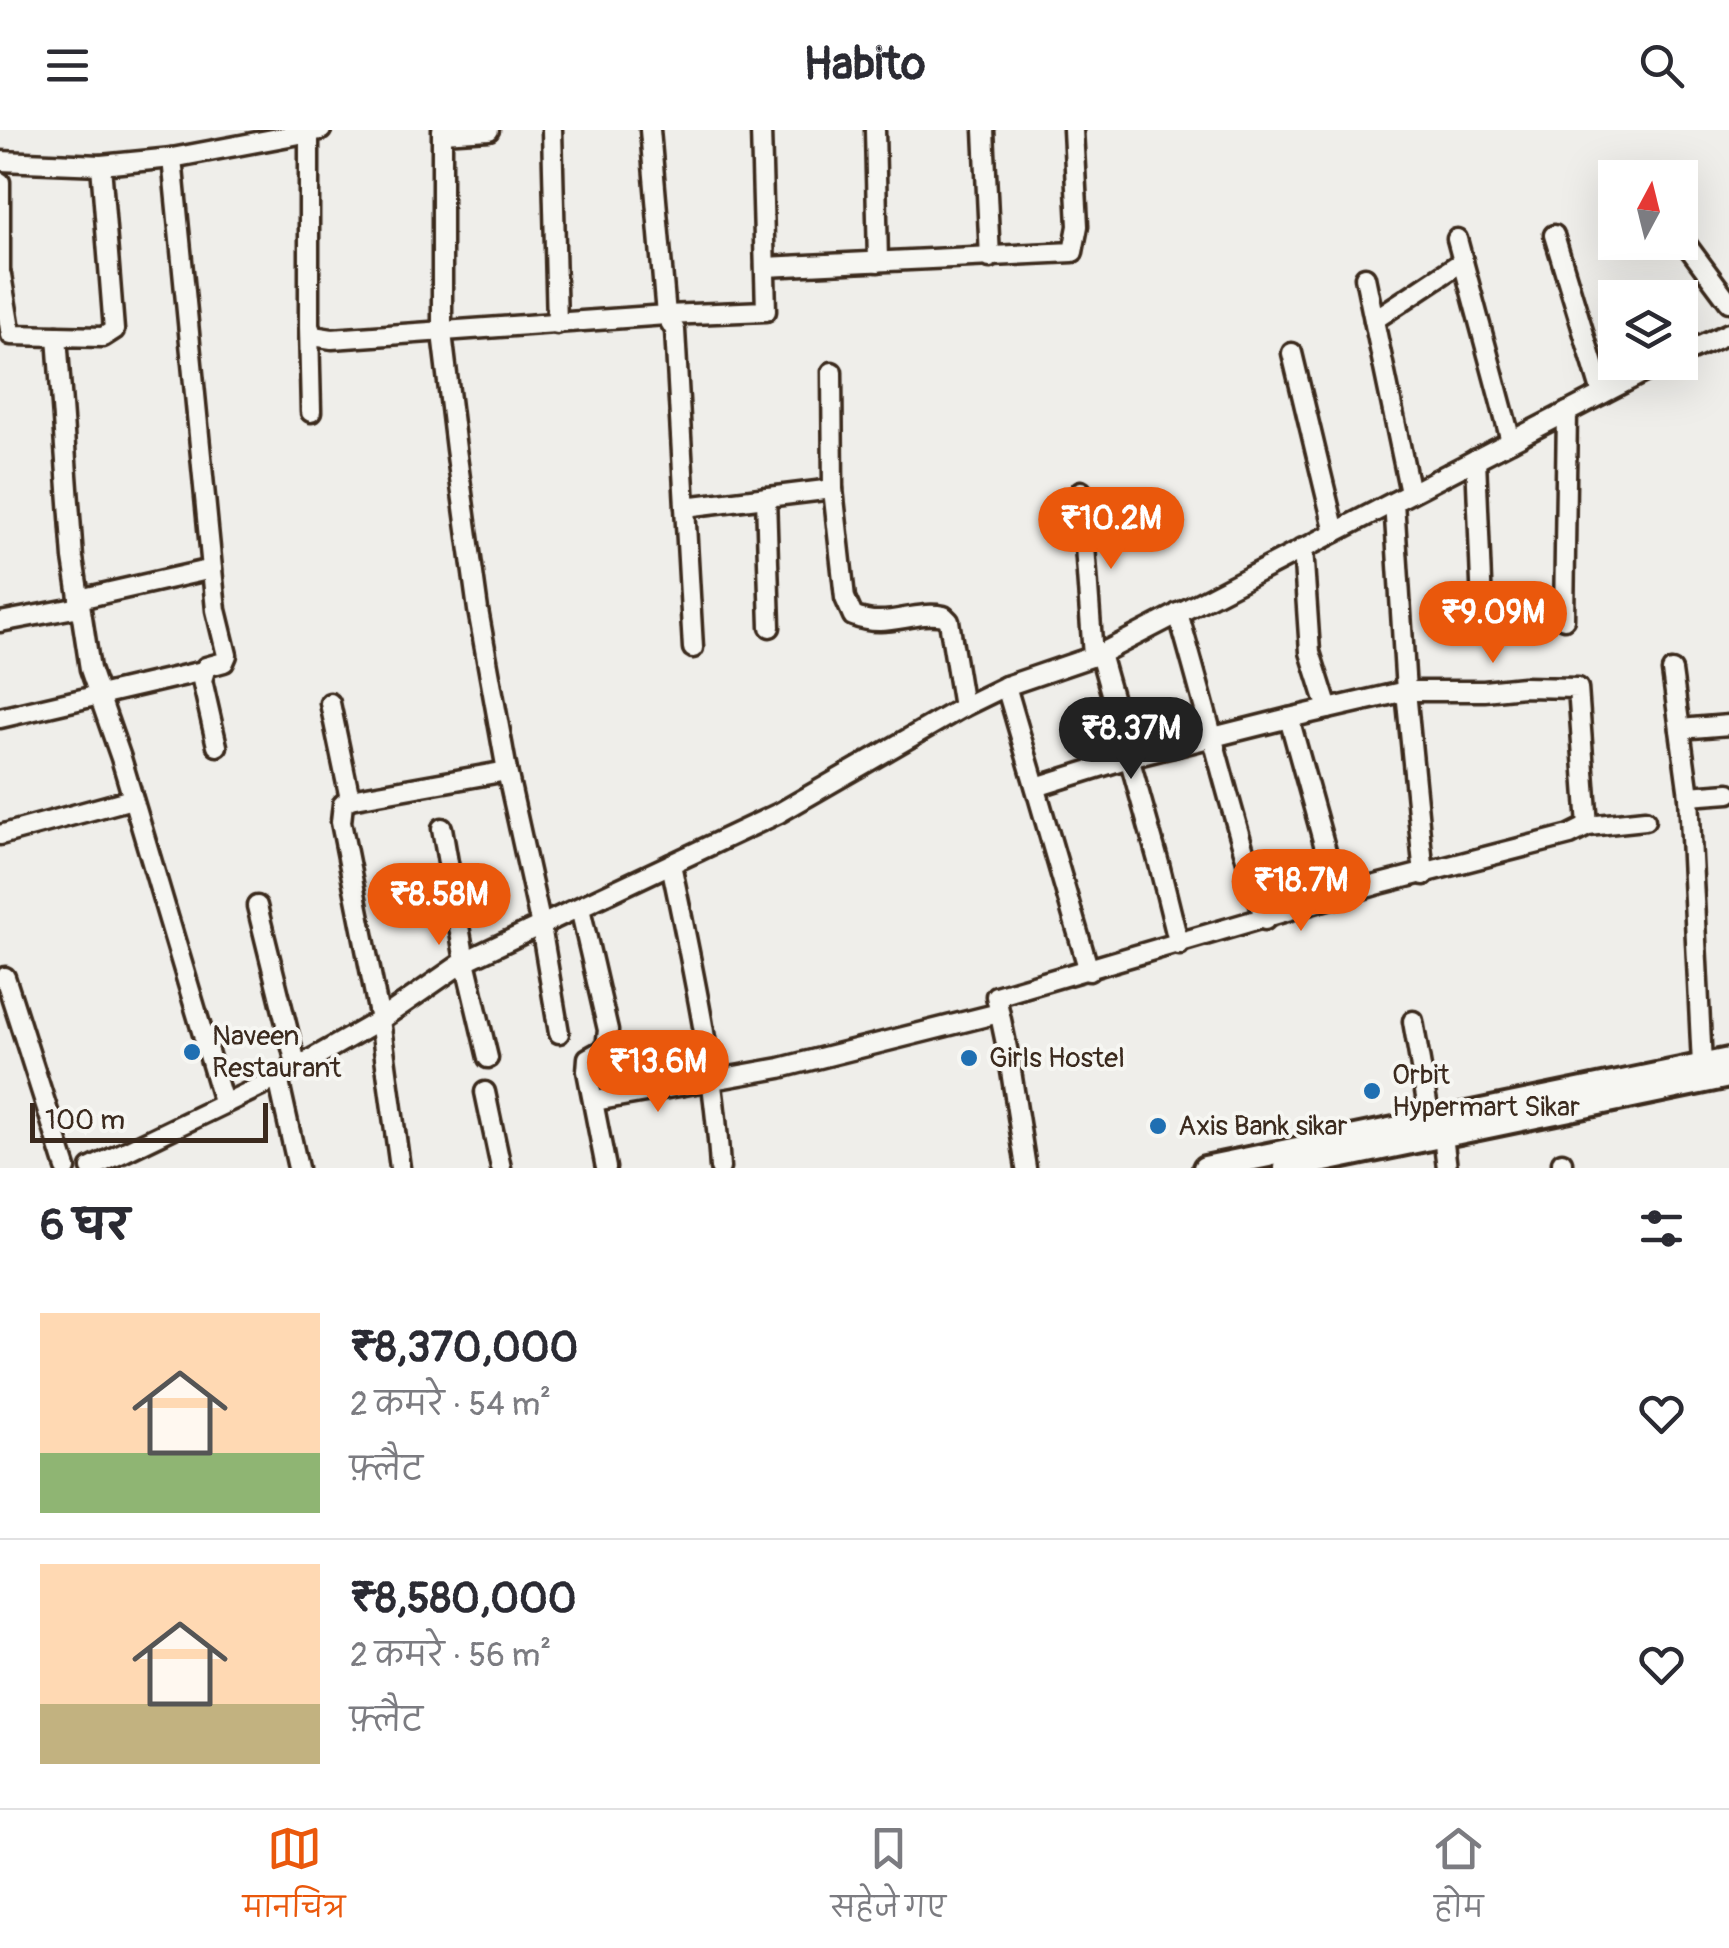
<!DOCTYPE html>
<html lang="hi">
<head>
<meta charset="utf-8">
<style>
  :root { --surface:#fff; --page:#f2f2f3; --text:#2b2b33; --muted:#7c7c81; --line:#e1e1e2; --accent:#ea580c }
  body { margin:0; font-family:Pangolin,"Playpen Sans Deva",sans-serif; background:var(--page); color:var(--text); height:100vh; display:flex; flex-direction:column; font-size:38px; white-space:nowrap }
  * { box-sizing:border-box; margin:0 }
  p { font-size:32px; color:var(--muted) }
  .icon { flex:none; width:55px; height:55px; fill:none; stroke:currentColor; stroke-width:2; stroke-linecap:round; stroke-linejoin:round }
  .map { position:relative; height:1038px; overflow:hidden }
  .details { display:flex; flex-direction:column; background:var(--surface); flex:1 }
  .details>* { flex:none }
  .needle { width:65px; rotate:7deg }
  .controls { position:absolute; left:1598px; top:30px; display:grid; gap:20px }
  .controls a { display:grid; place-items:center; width:100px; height:100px; border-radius:0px; background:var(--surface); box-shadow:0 10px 40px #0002; font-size:50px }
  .scale { position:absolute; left:30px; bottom:25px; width:238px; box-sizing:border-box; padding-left:10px; border:5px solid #3b2a1e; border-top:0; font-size:28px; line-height:35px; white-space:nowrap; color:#3b2a1e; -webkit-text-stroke:8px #f6f6f2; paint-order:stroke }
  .price { position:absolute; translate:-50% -85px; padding:0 22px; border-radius:35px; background:var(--accent); color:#fff; font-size:32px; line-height:65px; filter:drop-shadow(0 2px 5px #0008) }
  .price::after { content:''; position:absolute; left:50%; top:60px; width:30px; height:22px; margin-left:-15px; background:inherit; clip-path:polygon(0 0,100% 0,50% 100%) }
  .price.active { background:#222; color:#fff }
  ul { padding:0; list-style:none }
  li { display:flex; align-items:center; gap:30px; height:250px; padding:0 40px }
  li+li { border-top:2px solid var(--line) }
  li span { display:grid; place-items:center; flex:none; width:280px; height:200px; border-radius:0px; color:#555 }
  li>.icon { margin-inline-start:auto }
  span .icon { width:120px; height:120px; fill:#fffc; stroke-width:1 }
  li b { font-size:42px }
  h2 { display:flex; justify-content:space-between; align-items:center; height:120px; padding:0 40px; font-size:42px }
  header { display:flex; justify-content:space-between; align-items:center; height:130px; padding:0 40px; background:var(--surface); font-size:45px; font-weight:700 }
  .tabs { display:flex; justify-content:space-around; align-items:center; height:140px; border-top:2px solid var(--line); background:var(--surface); font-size:28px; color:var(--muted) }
  .tabs a { display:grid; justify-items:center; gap:5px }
  .tabs .active { color:var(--accent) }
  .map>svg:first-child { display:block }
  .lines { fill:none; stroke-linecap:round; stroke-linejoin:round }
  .minor-casing { stroke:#3b2a1e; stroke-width:25 }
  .major-casing { stroke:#3b2a1e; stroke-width:30 }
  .minor { stroke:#f6f6f2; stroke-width:18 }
  .major { stroke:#f6f6f2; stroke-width:22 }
  .poi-dot { fill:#1f6fb2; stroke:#f6f6f2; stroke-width:4 }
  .labels { text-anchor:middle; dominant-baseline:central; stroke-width:8; stroke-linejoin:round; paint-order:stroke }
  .poi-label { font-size:28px; fill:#3b2a1e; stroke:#f6f6f2; text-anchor:start }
</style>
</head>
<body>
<header><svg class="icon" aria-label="menu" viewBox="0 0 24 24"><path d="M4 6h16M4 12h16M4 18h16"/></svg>Habito<svg class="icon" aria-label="search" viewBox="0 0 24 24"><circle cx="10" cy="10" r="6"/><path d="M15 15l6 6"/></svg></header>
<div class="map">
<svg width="1729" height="1038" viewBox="0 0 1729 1038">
  <rect width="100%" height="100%" fill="#efeeea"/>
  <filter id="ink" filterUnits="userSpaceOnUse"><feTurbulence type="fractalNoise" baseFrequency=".01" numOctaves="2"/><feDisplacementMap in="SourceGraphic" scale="20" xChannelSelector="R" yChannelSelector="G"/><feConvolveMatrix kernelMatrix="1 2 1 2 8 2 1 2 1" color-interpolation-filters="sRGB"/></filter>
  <g filter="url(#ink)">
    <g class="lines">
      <defs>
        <g id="minor">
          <path d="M 309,0 L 309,196 L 313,206 L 332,209 L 666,185 L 650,0"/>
          <path d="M 442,0 L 442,203 L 456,319 L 478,480 L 507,641 L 541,796 L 559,903"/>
          <path d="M 552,0 L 557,194"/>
          <path d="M 875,0 L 878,132"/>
          <path d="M 984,0 L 990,128"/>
          <path d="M 443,3 L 489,0"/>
          <path d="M 172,28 L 216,480 L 227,525 L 224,532 L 206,537 L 202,550 L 217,616"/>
          <path d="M 0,31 L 101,35"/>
          <path d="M 0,52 L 0,146"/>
          <path d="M 1554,105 L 1602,264"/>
          <path d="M 1680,106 L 1729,172"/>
          <path d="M 1457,109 L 1511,311"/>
          <path d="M 765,137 L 1073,122 L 1078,96 L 1073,0"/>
          <path d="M 1,145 L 11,205 L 57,206"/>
          <path d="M 1365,147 L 1410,363"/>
          <path d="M 1374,190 L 1463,131"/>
          <path d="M 309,197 L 311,282"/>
          <path d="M 1292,223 L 1335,402"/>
          <path d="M 1680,225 L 1729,203"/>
          <path d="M 832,242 L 833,359 L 845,468 L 853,486 C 887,500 912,480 944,486 L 949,491 L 963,577"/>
          <path d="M 1476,329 L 1483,502"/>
          <path d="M 1081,361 L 1093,526"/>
          <path d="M 766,367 L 770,497"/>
          <path d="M 1394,372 L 1406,561 L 1424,745"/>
          <path d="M 685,377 L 833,359"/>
          <path d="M 1303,418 L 1310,522 L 1328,579"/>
          <path d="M 79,469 L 212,439"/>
          <path d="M 1178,483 C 1208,585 1232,689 1265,790"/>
          <path d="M 1564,489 L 1567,282"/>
          <path d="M 0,492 L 80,477"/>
          <path d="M 693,518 L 675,200 L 666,185 L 766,181 L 761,0"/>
          <path d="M 1100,524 L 1159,734 L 1179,815"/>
          <path d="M 1672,541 L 1689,666 L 1702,935"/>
          <path d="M 1006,556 L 1089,841"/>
          <path d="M 330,573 L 350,669"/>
          <path d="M 0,588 L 203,541"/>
          <path d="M 1680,599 L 1729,595"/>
          <path d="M 1036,657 L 1129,628 L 1289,588"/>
          <path d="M 1689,666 L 1729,663"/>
          <path d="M 442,698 L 465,831 L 488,928"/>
          <path d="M 0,705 L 132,669"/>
          <path d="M 671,734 C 692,836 714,934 720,1038"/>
          <path d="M 1339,768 L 1289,588 L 1406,561 L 1484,561 L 1523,557 L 1578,558 L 1588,696"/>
          <path d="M 257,776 L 297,938"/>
          <path d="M 580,778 L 608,900 L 606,918 L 588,928 L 587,941 L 606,1038"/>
          <path d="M 5,847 L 66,1038"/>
          <path d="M 1413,891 L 1430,990"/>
          <path d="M 278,948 L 298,1038"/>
          <path d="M 485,962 L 501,1038"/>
          <path d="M 595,971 L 780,938 L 999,883"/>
          <path d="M 223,972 L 121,628 L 90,539 L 73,428 L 57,206 L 103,207 L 114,200 L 101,35 L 172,28 L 321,0"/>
          <path d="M 1443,1006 L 1447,1038"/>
          <path d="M 1562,1032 L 1562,1038"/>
          <path d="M 91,1038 L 278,948 L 380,890 L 465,831 L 779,683 L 963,577 L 1006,556 L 1100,524 L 1664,232"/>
          <path d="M 400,1038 L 380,890 L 341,692 L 343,674 L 350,669 L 507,641"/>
          <path d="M 1026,1038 L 1009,928 L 996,866 L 1376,755 L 1570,705 L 1588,696 L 1645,690"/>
        </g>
        <g id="major">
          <path d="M 1205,1038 L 1729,930"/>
          <path d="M 1286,1038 L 1729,946"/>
        </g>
      </defs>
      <use href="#minor" class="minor-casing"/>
      <use href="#major" class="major-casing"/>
      <use href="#minor" class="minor"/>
      <use href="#major" class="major"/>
    </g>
  </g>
  <g class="poi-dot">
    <circle cx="192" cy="922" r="10"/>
    <circle cx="969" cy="928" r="10"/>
    <circle cx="1372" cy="961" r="10"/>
    <circle cx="1158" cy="996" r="10"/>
  </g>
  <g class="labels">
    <g class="poi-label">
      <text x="212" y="906">Naveen<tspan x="212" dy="32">Restaurant</tspan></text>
      <text x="989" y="928">Girls Hostel</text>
      <text x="1392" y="945">Orbit<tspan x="1392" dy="32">Hypermart Sikar</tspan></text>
      <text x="1178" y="996">Axis Bank sikar</text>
    </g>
  </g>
</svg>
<div class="controls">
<a><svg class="needle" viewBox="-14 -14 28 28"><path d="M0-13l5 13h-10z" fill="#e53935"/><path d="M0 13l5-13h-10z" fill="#7c7c81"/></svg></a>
<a><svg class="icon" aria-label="layers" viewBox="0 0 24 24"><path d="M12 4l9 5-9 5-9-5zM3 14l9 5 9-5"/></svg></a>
</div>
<div class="scale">100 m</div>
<b class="price" style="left:1111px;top:442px">₹10.2M</b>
<b class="price" style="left:1493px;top:536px">₹9.09M</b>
<b class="price active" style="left:1131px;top:652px">₹8.37M</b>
<b class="price" style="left:1301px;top:804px">₹18.7M</b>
<b class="price" style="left:439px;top:818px">₹8.58M</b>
<b class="price" style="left:658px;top:985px">₹13.6M</b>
</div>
<section class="details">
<h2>6 घर<svg class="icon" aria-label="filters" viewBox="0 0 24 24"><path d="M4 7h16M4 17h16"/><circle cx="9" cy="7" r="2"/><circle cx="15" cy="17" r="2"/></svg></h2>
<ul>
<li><span style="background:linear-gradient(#ffd9b3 70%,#8fb573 0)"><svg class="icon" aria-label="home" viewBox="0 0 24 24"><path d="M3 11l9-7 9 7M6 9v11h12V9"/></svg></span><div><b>₹8,370,000</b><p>2 कमरे · 54 m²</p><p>फ़्लैट</p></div><svg class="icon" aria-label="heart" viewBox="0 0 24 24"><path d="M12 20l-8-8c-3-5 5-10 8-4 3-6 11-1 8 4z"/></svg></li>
<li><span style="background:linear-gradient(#ffd9b3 70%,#c2b280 0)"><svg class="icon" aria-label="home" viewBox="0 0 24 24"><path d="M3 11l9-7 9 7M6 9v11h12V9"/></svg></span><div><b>₹8,580,000</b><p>2 कमरे · 56 m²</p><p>फ़्लैट</p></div><svg class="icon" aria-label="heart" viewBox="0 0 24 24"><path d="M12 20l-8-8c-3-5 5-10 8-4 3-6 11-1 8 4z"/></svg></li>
</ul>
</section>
<nav class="tabs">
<a class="active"><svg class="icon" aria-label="map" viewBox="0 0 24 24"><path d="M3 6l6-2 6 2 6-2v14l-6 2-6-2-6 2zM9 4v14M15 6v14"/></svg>मानचित्र</a>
<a><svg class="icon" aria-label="saved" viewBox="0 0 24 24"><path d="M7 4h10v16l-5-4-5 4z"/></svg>सहेजे गए</a>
<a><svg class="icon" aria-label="home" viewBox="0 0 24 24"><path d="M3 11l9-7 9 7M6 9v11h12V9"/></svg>होम</a>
</nav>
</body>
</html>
